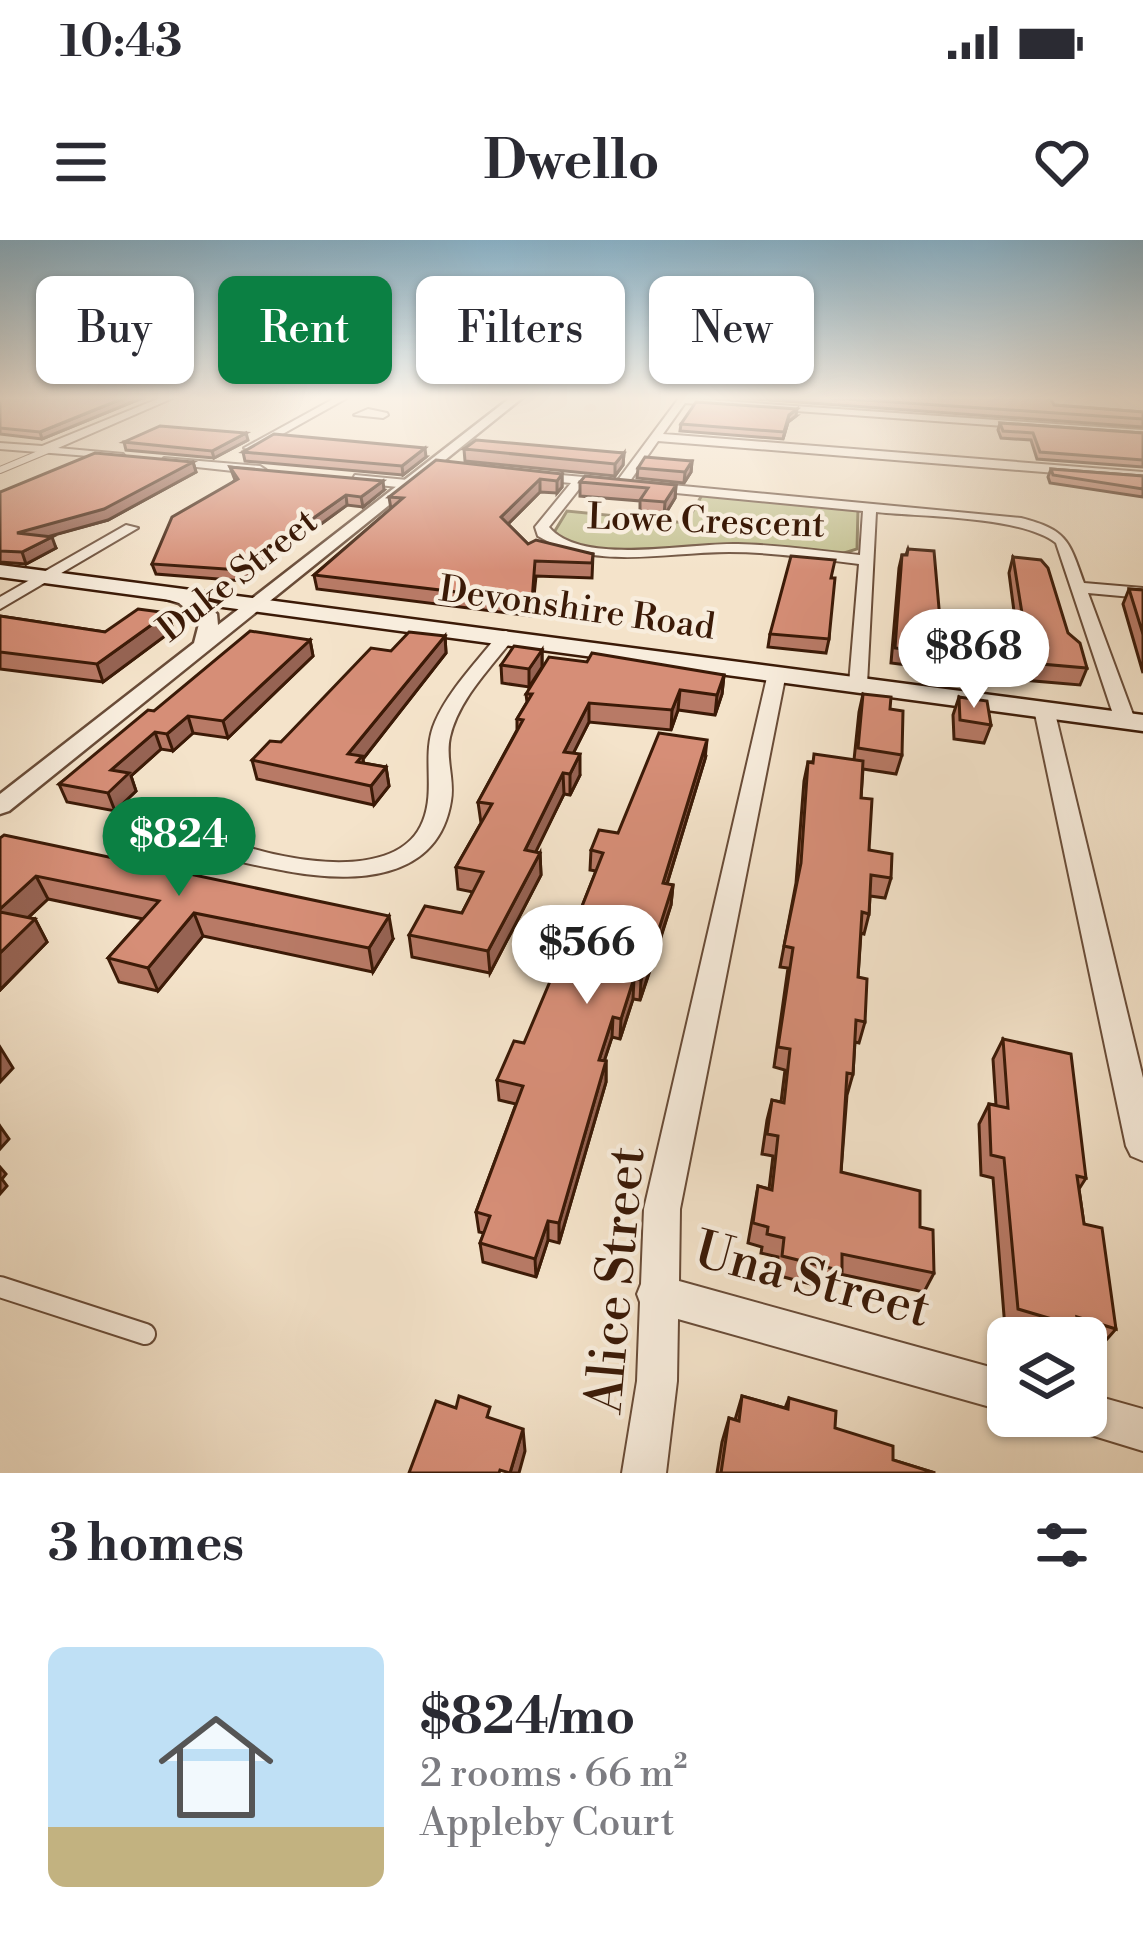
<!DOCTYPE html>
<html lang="en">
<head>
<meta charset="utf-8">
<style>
  :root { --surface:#fff; --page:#f7f7f7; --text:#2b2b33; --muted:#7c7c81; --accent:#0b8043 }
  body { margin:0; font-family:"Libre Bodoni",serif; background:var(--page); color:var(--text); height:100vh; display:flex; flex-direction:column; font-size:45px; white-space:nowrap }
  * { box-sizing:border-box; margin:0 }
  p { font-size:39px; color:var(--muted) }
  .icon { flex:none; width:66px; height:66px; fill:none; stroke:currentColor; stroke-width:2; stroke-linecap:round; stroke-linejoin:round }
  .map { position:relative; height:1233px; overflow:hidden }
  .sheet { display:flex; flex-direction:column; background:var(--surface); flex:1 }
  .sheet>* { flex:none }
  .banner { position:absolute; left:36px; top:36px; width:1071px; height:108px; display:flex; gap:24px }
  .controls { position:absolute; left:987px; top:1077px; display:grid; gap:24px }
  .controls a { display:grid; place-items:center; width:120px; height:120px; border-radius:18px; background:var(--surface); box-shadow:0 3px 9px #0004; font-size:60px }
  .price { position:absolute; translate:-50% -102px; padding:0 27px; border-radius:42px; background:#fff; color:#222; font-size:39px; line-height:78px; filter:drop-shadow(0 3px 6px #0008) }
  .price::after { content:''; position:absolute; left:50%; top:72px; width:36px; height:27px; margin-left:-18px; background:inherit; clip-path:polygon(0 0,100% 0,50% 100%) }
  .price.active { background:var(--accent); color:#fff }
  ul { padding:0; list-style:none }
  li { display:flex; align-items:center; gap:36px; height:300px; padding:0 48px }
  li span { display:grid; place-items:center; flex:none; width:336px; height:240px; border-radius:18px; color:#555 }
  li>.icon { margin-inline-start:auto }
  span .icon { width:144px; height:144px; fill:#fffc; stroke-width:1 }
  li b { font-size:51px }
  h2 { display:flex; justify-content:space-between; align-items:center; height:144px; padding:0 48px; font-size:51px }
  .chip { padding:0 42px; border-radius:18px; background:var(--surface); box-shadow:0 3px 9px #0004; font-size:42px; line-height:108px }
  .chip.active { background:var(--accent); color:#fff }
  .status { display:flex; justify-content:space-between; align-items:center; height:84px; padding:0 60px; background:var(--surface); direction:ltr }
  .status svg { height:33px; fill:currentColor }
  header { display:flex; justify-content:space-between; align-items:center; height:156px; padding:0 48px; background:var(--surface); font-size:54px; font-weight:700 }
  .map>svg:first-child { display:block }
  .green { fill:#c3c191; stroke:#7f6e4c; stroke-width:3 }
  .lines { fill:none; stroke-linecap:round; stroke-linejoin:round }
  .service-far1-casing { stroke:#694c38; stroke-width:8 }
  .service-casing { stroke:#694c38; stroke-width:24 }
  .minor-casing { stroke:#694c38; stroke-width:4 }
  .tertiary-casing { stroke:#694c38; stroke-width:5 }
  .secondary-casing { stroke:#3b1a07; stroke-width:5 }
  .service-far1 { stroke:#f8eddd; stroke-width:6 }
  .service { stroke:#f8eddd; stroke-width:20 }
  .minor { fill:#f8eddd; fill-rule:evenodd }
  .tertiary { fill:#f8eddd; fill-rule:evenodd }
  .secondary { fill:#f8eddd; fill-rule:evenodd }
  .wall { fill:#b87a66; stroke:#3b1a07; stroke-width:3 }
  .shaded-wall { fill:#966353; stroke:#3b1a07; stroke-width:3 }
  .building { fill:#d68e77; stroke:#3b1a07; stroke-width:3 }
  .labels { text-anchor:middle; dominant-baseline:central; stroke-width:9; stroke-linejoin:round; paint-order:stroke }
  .far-street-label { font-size:36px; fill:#3b1a07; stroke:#f8eddd }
  .near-street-label { font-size:51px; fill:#3b1a07; stroke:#f8eddd }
</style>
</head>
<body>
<div class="status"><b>10:43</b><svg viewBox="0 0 49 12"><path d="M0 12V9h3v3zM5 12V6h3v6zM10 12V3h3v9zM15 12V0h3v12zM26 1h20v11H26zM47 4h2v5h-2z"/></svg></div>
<header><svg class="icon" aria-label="menu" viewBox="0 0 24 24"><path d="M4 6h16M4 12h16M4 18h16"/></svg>Dwello<svg class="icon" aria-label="heart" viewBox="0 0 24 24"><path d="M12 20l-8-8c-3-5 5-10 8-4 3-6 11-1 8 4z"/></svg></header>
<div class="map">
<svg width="1143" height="1233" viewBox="0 0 1143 1233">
  <rect width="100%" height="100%" fill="#f4e3ca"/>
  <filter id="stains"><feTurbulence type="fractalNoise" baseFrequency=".00167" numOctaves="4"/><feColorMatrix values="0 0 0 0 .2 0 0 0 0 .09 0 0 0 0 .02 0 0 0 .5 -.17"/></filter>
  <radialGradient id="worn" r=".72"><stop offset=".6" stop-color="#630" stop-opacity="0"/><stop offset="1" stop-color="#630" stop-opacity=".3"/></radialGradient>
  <path class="green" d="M 702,255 L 858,270 L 857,309 L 841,314 C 804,311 766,306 728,305 C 674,303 601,325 553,294 L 567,271 L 686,283 Z"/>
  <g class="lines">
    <defs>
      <path id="service-far1" d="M 0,230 L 48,210"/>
      <path id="service" d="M 0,1047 L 145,1094"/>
      <g id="minor">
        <path d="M 160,158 L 173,158 L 58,208 L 123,214 L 127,219 L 0,209 L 0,203 L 42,206 Z"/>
        <path d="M 335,158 L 347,158 L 254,210 L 244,208 Z"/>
        <path d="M 679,158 L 1143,190 L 1143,196 L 685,163 L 663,194 L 1143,232 L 1143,240 L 658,201 L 630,241 L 1021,278 C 1067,290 1069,300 1084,343 L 1143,348 L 1143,358 L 1088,353 L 1135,480 L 1132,484 L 1118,484 L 1115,480 L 1056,303 C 1022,276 922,277 876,272 L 867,444 L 858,450 L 849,444 L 859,324 C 816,319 772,312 729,312 C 664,312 597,331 538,296 L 535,287 L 571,243 L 530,239 L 526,232 L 618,240 ZM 583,244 L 863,271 L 860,315 C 819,311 779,305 738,304 C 690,302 582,327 549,287 Z"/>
        <path d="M 368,169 L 387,173 L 388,175 L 383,178 L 354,175 Z"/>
        <path d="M 164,218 L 260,226 L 266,230 L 260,234 L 160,223 Z"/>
        <path d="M 355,235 L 407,240 L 413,244 L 407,248 L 351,242 Z"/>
        <path d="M 126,285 L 138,288 L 0,369 L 0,357 Z"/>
        <path d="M 506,391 L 515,396 C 492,427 459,458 450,497 C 445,518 455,540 451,561 C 438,643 351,643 286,631 C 250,624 202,618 176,588 L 188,581 C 205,586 220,598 238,604 C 286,621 399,643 423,581 C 436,549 421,514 435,482 C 450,448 478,421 500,392 Z"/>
        <path d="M 777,428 L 786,433 L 680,969 L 679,1041 L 1008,1132 L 1008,1172 L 678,1079 L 677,1141 L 666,1233 L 622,1233 L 637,1141 L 640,1062 L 637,1054 L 641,1044 L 644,969 L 768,433 Z"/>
        <path d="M 1044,463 L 1054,469 L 1143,838 L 1143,921 L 1131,916 L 1126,906 L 1034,469 Z"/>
        <path d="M 1086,1153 L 1143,1169 L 1143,1211 L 1071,1189 L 1066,1176 L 1086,1176 Z"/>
      </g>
      <path id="tertiary" d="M 510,158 L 522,158 L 9,571 L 0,574 L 0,554 L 194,403 L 200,380 L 179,363 L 153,355 L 153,347 L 191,355 L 217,374 L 218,385 Z"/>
      <path id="secondary" d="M 0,325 L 1143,475 L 1143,491 L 0,337 Z"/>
    </defs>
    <use href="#service-far1" class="service-far1-casing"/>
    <use href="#service" class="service-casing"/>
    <use href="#minor" class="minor-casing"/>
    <use href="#tertiary" class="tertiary-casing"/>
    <use href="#secondary" class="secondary-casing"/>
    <use href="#service-far1" class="service-far1"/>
    <use href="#service" class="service"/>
    <use href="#minor" class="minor"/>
    <use href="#tertiary" class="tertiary"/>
    <use href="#secondary" class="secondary"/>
  </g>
  <g class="wall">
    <path d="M 0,158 L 142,158 L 42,199 L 0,194 Z"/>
    <path d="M 740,158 L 1050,158 L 1054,165 L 1143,172 L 1143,187 Z"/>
    <path d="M 796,176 L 788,182 L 783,199 L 680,191 L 681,184 Z"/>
    <path d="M 1000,183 L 1143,193 L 1143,227 L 1037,219 L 1031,200 L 1001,198 L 998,190 Z"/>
    <path d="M 248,200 L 214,218 L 126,210 L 124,202 Z"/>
    <path d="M 464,209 L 624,213 L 623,225 L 615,236 L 465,221 Z"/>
    <path d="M 243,212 L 426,217 L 403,235 L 245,221 Z"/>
    <path d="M 692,221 L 691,232 L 684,243 L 637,238 L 638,228 Z"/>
    <path d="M 193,222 L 196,232 L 108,280 L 49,296 L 56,308 L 26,324 L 0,322 L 1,252 Z"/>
    <path d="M 230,227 L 384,250 L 363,267 L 347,265 L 243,341 L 156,334 L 152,324 L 235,240 Z"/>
    <path d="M 1051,229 L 1143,236 L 1143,257 L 1050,243 L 1048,237 Z"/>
    <path d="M 562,234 L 562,247 L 557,253 L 540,252 L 508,284 L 528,304 L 593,314 L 592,338 L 536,336 L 532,376 L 317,349 L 314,335 L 391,269 L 389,257 Z"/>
    <path d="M 580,242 L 676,245 L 675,258 L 664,276 L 640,274 L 640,261 L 580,256 Z"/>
    <path d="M 908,309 L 943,414 L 939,429 L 891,423 L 899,328 L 902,315 L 906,315 Z"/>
    <path d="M 1013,317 L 1068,393 L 1087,428 L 1080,445 L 1023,440 L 1009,333 Z"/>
    <path d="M 831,338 L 829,399 L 826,413 L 768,407 L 770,394 Z"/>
    <path d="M 1129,349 L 1143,350 L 1143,433 L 1123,364 Z"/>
    <path d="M 168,373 L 173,390 L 103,442 L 0,429 L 0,376 L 105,392 Z"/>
    <path d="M 445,396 L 446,413 L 363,519 L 363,523 L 386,527 L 389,546 L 374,565 L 257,539 L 252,520 L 281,502 L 391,411 Z"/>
    <path d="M 310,400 L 313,416 L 228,498 L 193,493 L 173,511 L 161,509 L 131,536 L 136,551 L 115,571 L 67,562 L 59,544 L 154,471 Z"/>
    <path d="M 542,410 L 542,427 L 529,447 L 502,443 L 501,425 Z"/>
    <path d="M 587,422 L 724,435 L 722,454 L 715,475 L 678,470 L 671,490 L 589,482 L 573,513 L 580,535 L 570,555 L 564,554 L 535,612 L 540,613 L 541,635 L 490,733 L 412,717 L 409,695 L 462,673 L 473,652 L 458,649 L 456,627 L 481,583 L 478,562 L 517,490 L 517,479 L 527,462 L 526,454 Z"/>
    <path d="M 863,454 L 890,469 L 902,515 L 896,534 L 863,529 L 861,558 L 869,610 L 891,638 L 885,658 L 870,656 L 869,674 L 864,694 L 861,693 L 858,737 L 865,782 L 859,803 L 855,802 L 853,834 L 847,855 L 841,932 L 920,987 L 934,1033 L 924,1052 L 840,1034 L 834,1050 L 776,1035 L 778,1017 L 761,1013 L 762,1007 L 748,1003 L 758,946 L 769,949 L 773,916 L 762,914 L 767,880 L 772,860 L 781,862 L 785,830 L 774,827 L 788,728 L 780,727 L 796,643 L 804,541 L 808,522 L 854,520 L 859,472 Z"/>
    <path d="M 959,457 L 991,485 L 984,503 L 954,499 L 953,475 Z"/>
    <path d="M 705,519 L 667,644 L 673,645 L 671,665 L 657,710 L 640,760 L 633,759 L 620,799 L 612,797 L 604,821 L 606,821 L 606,842 L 559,1003 L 548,1000 L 536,1037 L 483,1022 L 480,1003 L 484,993 L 479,992 L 476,972 L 516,864 L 499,860 L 497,840 L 577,737 L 592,696 L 579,694 L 579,674 L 596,631 L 590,630 L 591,610 L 618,593 Z"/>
    <path d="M 0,598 L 393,699 L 373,732 L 203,696 L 158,751 L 119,742 L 108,718 L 143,679 L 48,659 L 28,678 L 35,679 L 47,702 L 0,750 Z"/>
    <path d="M 1003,799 L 1086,938 L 1079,949 L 1084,984 L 1116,1089 L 1100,1107 L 1086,1102 L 1086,1098 L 1041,1098 L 1005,1088 L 993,938 L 981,935 L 979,884 L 989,864 L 996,865 L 993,819 Z"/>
    <path d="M 742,1156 L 785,1168 L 789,1158 L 835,1188 L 893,1220 L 935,1233 L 717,1233 L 722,1202 L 729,1178 L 735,1180 Z"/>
  </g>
  <g class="shaded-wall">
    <path d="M 124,158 L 142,158 L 42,199 L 40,192 Z"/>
    <path d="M 797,169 L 796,176 L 788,182 L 783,199 L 789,175 Z"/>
    <path d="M 246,193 L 248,200 L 214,218 L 212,211 Z"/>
    <path d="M 425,208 L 426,217 L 403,235 L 402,226 Z"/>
    <path d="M 624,213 L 623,225 L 615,236 L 615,224 Z"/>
    <path d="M 692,221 L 691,232 L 684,243 L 685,232 Z"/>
    <path d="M 193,222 L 196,232 L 108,280 L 22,304 L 17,293 Z"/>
    <path d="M 562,234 L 562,247 L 557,253 L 557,241 Z"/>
    <path d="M 540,239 L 540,252 L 502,290 L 501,277 Z"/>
    <path d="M 383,241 L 384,250 L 363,267 L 361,257 Z"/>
    <path d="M 676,245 L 675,258 L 664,276 L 665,262 Z"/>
    <path d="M 346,255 L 347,265 L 243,341 L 240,330 Z"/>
    <path d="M 52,297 L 56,308 L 26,324 L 22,312 Z"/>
    <path d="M 168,373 L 173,390 L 103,442 L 97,424 Z"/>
    <path d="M 445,396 L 446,413 L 363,519 L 365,535 L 348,514 Z"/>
    <path d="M 310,400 L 313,416 L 228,498 L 223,481 Z"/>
    <path d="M 542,410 L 542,427 L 529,447 L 529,429 Z"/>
    <path d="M 724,435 L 722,454 L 715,475 L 717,455 Z"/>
    <path d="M 680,450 L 678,470 L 671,490 L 672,470 Z"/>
    <path d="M 589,463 L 589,482 L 564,532 L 564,512 Z"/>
    <path d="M 188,476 L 193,493 L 173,511 L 167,494 Z"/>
    <path d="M 155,492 L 161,509 L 131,536 L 136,551 L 115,571 L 108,553 L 111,530 Z"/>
    <path d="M 707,500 L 705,519 L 661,663 L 663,643 Z"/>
    <path d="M 580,514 L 580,535 L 570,555 L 570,534 Z"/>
    <path d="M 386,527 L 389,546 L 374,565 L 371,546 Z"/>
    <path d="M 563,533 L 564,554 L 526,632 L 525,610 Z"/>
    <path d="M 540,613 L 541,635 L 490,733 L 488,711 Z"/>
    <path d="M 36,636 L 48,659 L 10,694 L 0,676 L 0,669 Z"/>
    <path d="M 673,645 L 671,665 L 640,760 L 641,740 Z"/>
    <path d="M 194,673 L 203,696 L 158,751 L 148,728 Z"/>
    <path d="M 389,676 L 393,699 L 373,732 L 369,708 Z"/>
    <path d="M 35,679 L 47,702 L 0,750 L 0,713 Z"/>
    <path d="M 634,738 L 633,759 L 620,799 L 621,779 Z"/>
    <path d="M 613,777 L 612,797 L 598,840 L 599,820 Z"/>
    <path d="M 0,807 L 13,828 L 0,842 Z"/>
    <path d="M 606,821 L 606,842 L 559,1003 L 559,983 Z"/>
    <path d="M 0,886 L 9,899 L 0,909 Z"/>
    <path d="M 0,927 L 6,934 L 2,939 L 7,946 L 0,954 Z"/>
    <path d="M 548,981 L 548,1000 L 536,1037 L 535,1019 Z"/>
    <path d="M 523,1189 L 525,1211 L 519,1233 L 510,1233 Z"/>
  </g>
  <g class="building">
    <path d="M 0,158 L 124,158 L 40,192 L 0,188 Z"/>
    <path d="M 834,158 L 1050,158 L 1054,165 L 1143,172 L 1143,179 Z"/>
    <path d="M 696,162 L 797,169 L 789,175 L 784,192 L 681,184 Z"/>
    <path d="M 1000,183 L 1143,193 L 1143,220 L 1040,212 L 1033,193 L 1003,191 Z"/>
    <path d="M 160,186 L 246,193 L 212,211 L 124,202 Z"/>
    <path d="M 274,194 L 425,208 L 402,226 L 243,212 Z"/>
    <path d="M 476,200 L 624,213 L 615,224 L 464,209 Z"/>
    <path d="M 95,213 L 193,222 L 104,269 L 17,293 L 52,297 L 22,312 L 0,311 L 0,252 Z"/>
    <path d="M 645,217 L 692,221 L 685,232 L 638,228 Z"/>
    <path d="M 436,220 L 562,234 L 557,241 L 540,239 L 501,277 L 528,304 L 536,300 L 593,314 L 592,323 L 535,321 L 532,361 L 314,335 L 403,258 L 389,257 Z"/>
    <path d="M 230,227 L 383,241 L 361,257 L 346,255 L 240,330 L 152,324 L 172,277 L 238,239 Z"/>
    <path d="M 1051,229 L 1143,236 L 1143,249 L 1053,235 Z"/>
    <path d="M 585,236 L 676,245 L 665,262 L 640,260 L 648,248 L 580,242 Z"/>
    <path d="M 908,309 L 934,311 L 943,414 L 895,408 L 902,315 L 907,315 Z"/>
    <path d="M 791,316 L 835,320 L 831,338 L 835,338 L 829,399 L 770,394 Z"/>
    <path d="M 1013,317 L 1041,320 L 1048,328 L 1068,393 L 1080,403 L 1087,428 L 1030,423 Z"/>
    <path d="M 1129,349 L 1143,350 L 1143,394 Z"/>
    <path d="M 138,369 L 168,373 L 97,424 L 0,412 L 0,376 L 105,392 Z"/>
    <path d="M 250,391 L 310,400 L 223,481 L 188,476 L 167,494 L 155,492 L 111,530 L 129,533 L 108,553 L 59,544 L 148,470 L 154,471 Z"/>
    <path d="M 409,392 L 445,396 L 348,514 L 362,516 L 357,522 L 386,527 L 371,546 L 252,520 L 270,501 L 281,502 L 371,408 L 391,411 Z"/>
    <path d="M 514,406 L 542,410 L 529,429 L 501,425 Z"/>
    <path d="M 592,413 L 724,435 L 717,455 L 680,450 L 672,470 L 589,463 L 564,512 L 580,514 L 570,534 L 563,533 L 525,610 L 540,613 L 488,711 L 409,695 L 425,666 L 462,673 L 483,632 L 456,627 L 492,564 L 478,562 L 523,480 L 517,479 L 532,454 L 526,454 L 549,417 L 587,422 Z"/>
    <path d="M 863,454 L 891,457 L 890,469 L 903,471 L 902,515 L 858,508 Z"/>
    <path d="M 959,457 L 987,461 L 991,485 L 960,480 Z"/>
    <path d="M 659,493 L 707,500 L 663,643 L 673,645 L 659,689 L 641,740 L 634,738 L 621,779 L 613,777 L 599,820 L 606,821 L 559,983 L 548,981 L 535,1019 L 480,1003 L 490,976 L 476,972 L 523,846 L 497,840 L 514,801 L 524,803 L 554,732 L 577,737 L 599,678 L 579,674 L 603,613 L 591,610 L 599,590 L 618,593 Z"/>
    <path d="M 814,514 L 863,521 L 861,558 L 872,559 L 869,610 L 892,614 L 891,638 L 871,635 L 869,674 L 862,672 L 858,737 L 867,739 L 865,782 L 856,780 L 853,834 L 847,833 L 841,932 L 920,951 L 920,987 L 933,990 L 934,1033 L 842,1014 L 842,1031 L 782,1016 L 784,998 L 767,994 L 768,987 L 753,983 L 758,946 L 772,950 L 778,896 L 767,894 L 772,860 L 784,863 L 790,809 L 778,807 L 793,708 L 784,706 L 801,623 L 808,522 L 813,523 Z"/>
    <path d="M 4,595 L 389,676 L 369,708 L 194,673 L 148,728 L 108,718 L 159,661 L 36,636 L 0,669 L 0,598 Z"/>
    <path d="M 0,672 L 35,679 L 0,713 Z"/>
    <path d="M 1003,799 L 1071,814 L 1086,938 L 1077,936 L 1084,984 L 1102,988 L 1116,1089 L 1077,1077 L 1079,1087 L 1018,1069 L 1004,918 L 991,915 L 989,864 L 1008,868 Z"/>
    <path d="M 459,1156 L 490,1167 L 487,1177 L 523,1189 L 510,1233 L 500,1230 L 499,1233 L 409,1233 L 436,1161 L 456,1168 Z"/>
    <path d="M 742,1156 L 788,1169 L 789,1158 L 836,1171 L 835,1188 L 893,1206 L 893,1220 L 935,1233 L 721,1233 L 729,1178 L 739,1181 Z"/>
  </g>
  <linearGradient id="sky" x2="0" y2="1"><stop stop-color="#8ab8d2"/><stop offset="0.48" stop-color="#faf2e7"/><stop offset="1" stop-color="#faf2e7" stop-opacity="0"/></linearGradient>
  <rect width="1143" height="330" fill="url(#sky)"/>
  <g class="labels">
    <g class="far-street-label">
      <text transform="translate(706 282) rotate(2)">Lowe Crescent</text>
      <text transform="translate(238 336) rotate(-38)">Duke Street</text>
      <text transform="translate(577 369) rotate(8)">Devonshire Road</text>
    </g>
    <g class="near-street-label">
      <text transform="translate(617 1040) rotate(-85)">Alice Street</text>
      <text transform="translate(812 1041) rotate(15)">Una Street</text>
    </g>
  </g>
  <rect width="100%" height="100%" filter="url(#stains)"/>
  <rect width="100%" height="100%" fill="url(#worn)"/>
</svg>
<div class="controls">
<a><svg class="icon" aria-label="layers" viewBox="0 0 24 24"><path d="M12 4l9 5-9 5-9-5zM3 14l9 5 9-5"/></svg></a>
</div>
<b class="price" style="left:974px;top:471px">$868</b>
<b class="price active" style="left:179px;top:659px">$824</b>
<b class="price" style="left:587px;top:767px">$566</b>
<div class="banner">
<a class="chip">Buy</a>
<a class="chip active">Rent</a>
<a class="chip">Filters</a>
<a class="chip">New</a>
</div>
</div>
<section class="sheet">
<h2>3 homes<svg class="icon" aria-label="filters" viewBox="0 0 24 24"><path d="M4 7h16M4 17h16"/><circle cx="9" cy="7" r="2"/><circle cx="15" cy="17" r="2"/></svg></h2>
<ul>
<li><span style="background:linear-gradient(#bfe0f5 75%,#c2b280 0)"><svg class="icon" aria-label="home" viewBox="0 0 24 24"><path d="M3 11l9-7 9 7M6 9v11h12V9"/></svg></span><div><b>$824/mo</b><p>2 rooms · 66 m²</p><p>Appleby Court</p></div></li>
</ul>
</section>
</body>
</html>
